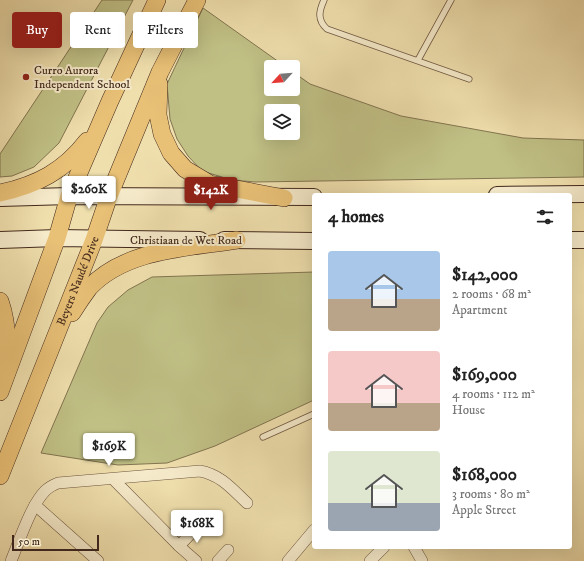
<!DOCTYPE html>
<html lang="en">
<head>
<meta charset="utf-8">
<style>
  :root { --surface:#fff; --page:#f2f2f2; --text:#222; --muted:#767676; --accent:#8f2418 }
  body { margin:0; font-family:"IM FELL DW Pica",serif; background:var(--page); color:var(--text); height:100vh; display:flex; flex-direction:column; font-size:15px; white-space:nowrap }
  * { box-sizing:border-box; margin:0 }
  p { font-size:13px; color:var(--muted) }
  .icon { flex:none; width:22px; height:22px; fill:none; stroke:currentColor; stroke-width:2; stroke-linecap:round; stroke-linejoin:round }
  .map { position:relative; flex:1; overflow:hidden }
  .side { position:absolute; left:312px; top:193px; width:260px; height:356px; display:flex; flex-direction:column; background:var(--surface); border-radius:4px; box-shadow:0 4px 16px #0002 }
  .side>* { flex:none }
  .hud { position:absolute; left:12px; top:12px; width:240px; height:36px; display:flex; gap:8px }
  .needle { width:26px; rotate:244deg }
  .fabs { position:absolute; left:264px; top:60px; display:grid; gap:8px }
  .fabs a { display:grid; place-items:center; width:36px; height:36px; border-radius:4px; background:var(--surface); box-shadow:0 4px 16px #0002; font-size:20px }
  .scale { position:absolute; left:12px; bottom:10px; width:87px; box-sizing:border-box; padding-left:4px; border:2px solid #43291c; border-top:0; font-size:11px; line-height:14px; white-space:nowrap; color:#43291c; -webkit-text-stroke:3px #f5eaca; paint-order:stroke }
  .price { position:absolute; translate:-50% -34px; padding:0 9px; border-radius:4px; background:#fff; color:#222; font-size:13px; line-height:26px; filter:drop-shadow(0 1px 2px #0008) }
  .price::after { content:''; position:absolute; left:50%; top:24px; width:12px; height:9px; margin-left:-6px; background:inherit; clip-path:polygon(0 0,100% 0,50% 100%) }
  .price.selected { background:var(--accent); color:#fff }
  ul { padding:0; list-style:none }
  li { display:flex; align-items:center; gap:12px; height:100px; padding:0 16px }
  li span { display:grid; place-items:center; flex:none; width:112px; height:80px; border-radius:4px; color:#555 }
  li>.icon { margin-inline-start:auto }
  span .icon { width:48px; height:48px; fill:#fffc; stroke-width:1 }
  li b { font-size:17px }
  h2 { display:flex; justify-content:space-between; align-items:center; height:48px; padding:0 16px; font-size:17px }
  .chip { padding:0 14px; border-radius:4px; background:var(--surface); box-shadow:0 4px 16px #0002; font-size:14px; line-height:36px }
  .chip.selected { background:var(--accent); color:#fff }
  .map>svg:first-child { display:block }
  .green { fill:#c0c085; stroke:#827450; fill-rule:evenodd }
  .lines { fill:none; stroke-linecap:round; stroke-linejoin:round }
  .lane-casing { stroke:#6e5640; stroke-width:7 }
  .street-casing { stroke:#6e5640; stroke-width:12 }
  .secondary-casing { stroke:#43291c; stroke-width:18 }
  .primary-casing { stroke:#43291c; stroke-width:18 }
  .lane { stroke:#f5eaca; stroke-width:5.5 }
  .street { stroke:#f5eaca; stroke-width:11 }
  .secondary { stroke:#f5eaca; stroke-width:16 }
  .primary { stroke:#e8c076; stroke-width:17 }
  .poi-dot { fill:#8f2418; stroke:#f5eaca; stroke-width:1.5 }
  .labels { text-anchor:middle; dominant-baseline:central; stroke-width:4; stroke-linejoin:round; paint-order:stroke }
  .poi-label { font-size:12px; fill:#43291c; stroke:#f5eaca; text-anchor:start }
  .street-label { font-size:12px; fill:#43291c; stroke:#f5eaca }
</style>
</head>
<body>
<div class="map">
<svg width="584" height="561" viewBox="0 0 584 561">
  <rect width="100%" height="100%" fill="#efdfad"/>
  <filter id="stains"><feTurbulence type="fractalNoise" baseFrequency=".005" numOctaves="4"/><feColorMatrix values="0 0 0 0 .2 0 0 0 0 .09 0 0 0 0 .02 0 0 0 .5 -.17"/></filter>
  <radialGradient id="worn" r=".72"><stop offset=".6" stop-color="#630" stop-opacity="0"/><stop offset="1" stop-color="#630" stop-opacity=".3"/></radialGradient>
  <g class="green">
    <path d="M 102,0 L 133,0 L 59,143 L 34,167 L 12,176 L 0,177 L 0,154 Z"/>
    <path d="M 203,8 L 286,67 L 271,67 L 271,89 L 293,89 L 293,72 L 310,84 L 401,116 L 523,138 L 584,140 L 584,177 L 255,182 L 232,180 L 202,171 L 188,156 L 177,139 L 170,119 L 167,84 ZM 271,111 L 293,111 L 293,133 L 271,133 Z"/>
    <path d="M 314,272 L 314,400 L 215,446 L 167,463 L 118,465 L 41,453 L 97,323 L 108,307 L 128,290 L 152,277 Z"/>
  </g>
  <g class="lines">
    <defs>
      <g id="lane">
        <path d="M 324,0 C 319,11 317,20 327,29 L 469,79"/>
        <path d="M 418,60 L 451,0"/>
        <path d="M 263,437 L 314,414"/>
      </g>
      <g id="street">
        <path d="M 113,479 L 179,546 L 196,561"/>
        <path d="M 35,505 L 98,561"/>
        <path d="M 179,546 L 198,526"/>
        <path d="M 414,547 L 422,561"/>
        <path d="M 11,561 C 19,542 31,505 45,491 C 49,487 53,485 58,483 L 200,471 C 221,475 232,489 247,503"/>
        <path d="M 218,561 L 228,550"/>
        <path d="M 288,561 L 314,530"/>
        <path d="M 370,561 L 384,547"/>
      </g>
      <g id="secondary">
        <path d="M 497,195 L 584,194"/>
        <path d="M 0,198 L 69,196 L 314,197"/>
        <path d="M 0,240 L 57,238 L 200,240"/>
        <path d="M 224,240 L 314,241"/>
        <path d="M 570,240 L 584,240"/>
      </g>
      <g id="primary">
        <path d="M 159,84 L 158,115 L 162,134 L 171,153 L 185,169 L 210,184 L 284,198"/>
        <path d="M 0,193 C 37,185 64,171 87,141"/>
        <path d="M 0,301 C 7,321 8,342 5,363"/>
        <path d="M 72,313 C 77,305 83,296 89,288 C 125,249 188,248 237,240"/>
        <path d="M 0,392 L 57,238 L 69,196 L 110,101 L 157,0"/>
        <path id="s1" d="M 0,476 L 94,240 L 109,196 L 160,72 L 197,0"/>
      </g>
    </defs>
    <use href="#lane" class="lane-casing"/>
    <use href="#street" class="street-casing"/>
    <use href="#secondary" class="secondary-casing"/>
    <use href="#primary" class="primary-casing"/>
    <use href="#lane" class="lane"/>
    <use href="#street" class="street"/>
    <use href="#secondary" class="secondary"/>
    <use href="#primary" class="primary"/>
  </g>
  <circle class="poi-dot" cx="26" cy="77" r="4"/>
  <g class="labels">
    <g class="poi-label">
      <text x="34" y="70">Curro Aurora<tspan x="34" dy="14">Independent School</tspan></text>
    </g>
    <g class="street-label">
      <text x="186" y="240">Christiaan de Wet Road</text>
      <text stroke="none"><textPath href="#s1" startOffset="210">Beyers Naudé Drive</textPath></text>
    </g>
  </g>
  <rect width="100%" height="100%" filter="url(#stains)"/>
  <rect width="100%" height="100%" fill="url(#worn)"/>
</svg>
<div class="fabs">
<a><svg class="needle" viewBox="-14 -14 28 28"><path d="M0-13l5 13h-10z" fill="#e53935"/><path d="M0 13l5-13h-10z" fill="#767676"/></svg></a>
<a><svg class="icon" aria-label="layers" viewBox="0 0 24 24"><path d="M12 4l9 5-9 5-9-5zM3 14l9 5 9-5"/></svg></a>
</div>
<div class="scale">50 m</div>
<b class="price" style="left:89px;top:210px">$260K</b>
<b class="price selected" style="left:211px;top:211px">$142K</b>
<b class="price" style="left:109px;top:467px">$169K</b>
<b class="price" style="left:197px;top:544px">$168K</b>
<div class="hud">
<a class="chip selected">Buy</a>
<a class="chip">Rent</a>
<a class="chip">Filters</a>
</div>
<section class="side">
<h2>4 homes<svg class="icon" aria-label="filters" viewBox="0 0 24 24"><path d="M4 7h16M4 17h16"/><circle cx="9" cy="7" r="2"/><circle cx="15" cy="17" r="2"/></svg></h2>
<ul>
<li><span style="background:linear-gradient(#a9c7e8 60%,#b9a48a 0)"><svg class="icon" aria-label="home" viewBox="0 0 24 24"><path d="M3 11l9-7 9 7M6 9v11h12V9"/></svg></span><div><b>$142,000</b><p>2 rooms · 68 m²</p><p>Apartment</p></div></li>
<li><span style="background:linear-gradient(#f6c9c9 65%,#b9a48a 0)"><svg class="icon" aria-label="home" viewBox="0 0 24 24"><path d="M3 11l9-7 9 7M6 9v11h12V9"/></svg></span><div><b>$169,000</b><p>4 rooms · 112 m²</p><p>House</p></div></li>
<li><span style="background:linear-gradient(#dfe7d0 65%,#9aa5b1 0)"><svg class="icon" aria-label="home" viewBox="0 0 24 24"><path d="M3 11l9-7 9 7M6 9v11h12V9"/></svg></span><div><b>$168,000</b><p>3 rooms · 80 m²</p><p>Apple Street</p></div></li>
</ul>
</section>
</div>
</body>
</html>
